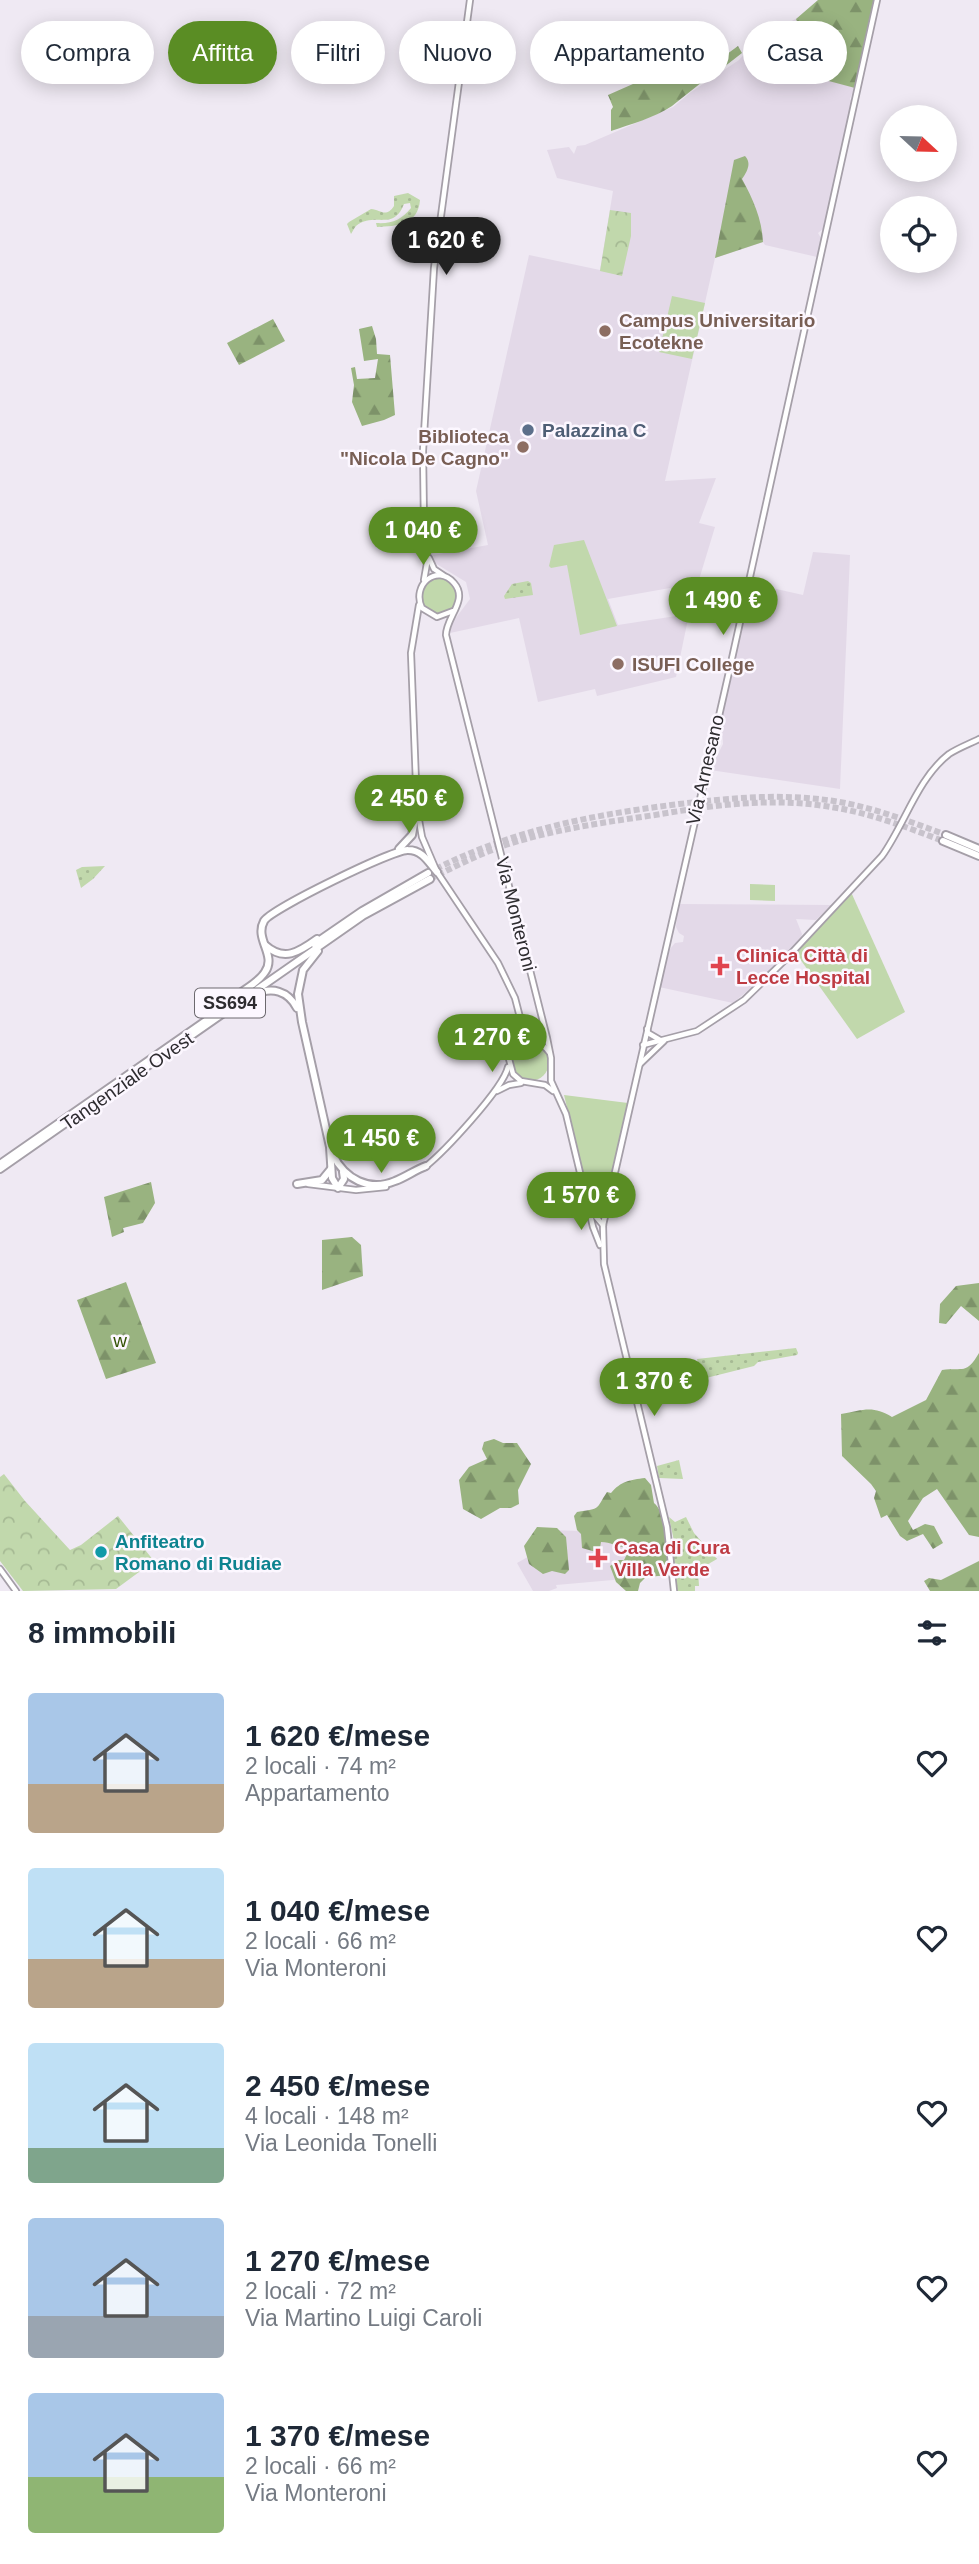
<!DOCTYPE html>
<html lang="it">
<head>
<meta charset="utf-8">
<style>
  :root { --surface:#fff; --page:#f6f6f7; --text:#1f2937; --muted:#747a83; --accent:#5a8d24 }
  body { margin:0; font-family:Helvetica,sans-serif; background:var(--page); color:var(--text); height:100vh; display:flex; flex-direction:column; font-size:26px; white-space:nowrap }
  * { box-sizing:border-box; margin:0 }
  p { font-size:23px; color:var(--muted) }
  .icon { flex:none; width:38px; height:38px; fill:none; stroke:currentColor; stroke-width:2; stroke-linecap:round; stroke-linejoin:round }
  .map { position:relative; height:1591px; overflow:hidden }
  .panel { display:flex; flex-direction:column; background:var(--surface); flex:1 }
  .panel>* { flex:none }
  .top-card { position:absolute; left:21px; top:21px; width:938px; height:63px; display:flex; gap:14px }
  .needle { width:46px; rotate:112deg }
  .controls { position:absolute; left:880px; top:105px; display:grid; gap:14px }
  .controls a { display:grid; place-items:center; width:77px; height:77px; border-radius:50%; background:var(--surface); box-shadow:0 4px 18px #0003; font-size:35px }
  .price { position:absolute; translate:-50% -60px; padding:0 16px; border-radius:24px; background:var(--accent); color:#fff; font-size:23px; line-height:46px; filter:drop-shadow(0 2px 4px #0008) }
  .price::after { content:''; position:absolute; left:50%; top:42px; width:21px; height:16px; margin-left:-10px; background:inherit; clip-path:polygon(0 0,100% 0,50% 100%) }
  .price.active { background:#222; color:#fff }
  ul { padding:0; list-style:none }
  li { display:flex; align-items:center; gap:21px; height:175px; padding:0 28px }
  li span { display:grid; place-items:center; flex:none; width:196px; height:140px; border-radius:7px; color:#555 }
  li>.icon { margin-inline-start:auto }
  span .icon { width:84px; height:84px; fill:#fffc; stroke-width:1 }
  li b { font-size:30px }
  h2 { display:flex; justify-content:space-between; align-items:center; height:84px; padding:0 28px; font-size:30px }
  .chip { padding:0 24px; border-radius:32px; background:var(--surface); box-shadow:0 4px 18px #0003; font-size:24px; line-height:63px }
  .chip.active { background:var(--accent); color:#fff }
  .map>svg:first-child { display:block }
  .built { fill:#e3d9e8 }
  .grass { fill:url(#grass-dots) }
  .forest { fill:url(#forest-firs) }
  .park { fill:url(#park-crowns) }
  .garden { fill:#c1d8ac }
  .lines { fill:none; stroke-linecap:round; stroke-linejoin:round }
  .highway-tunnel { stroke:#c8c3cc; stroke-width:6; stroke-dasharray:6 3; stroke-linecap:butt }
  .secondary-casing { stroke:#a59fa8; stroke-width:8 }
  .highway-casing { stroke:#a59fa8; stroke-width:10 }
  .secondary { stroke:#fff; stroke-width:4.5 }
  .highway { stroke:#fff; stroke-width:6 }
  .education-dot { fill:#8d6e63; stroke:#fcf7ff; stroke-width:2.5 }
  .service-dot { fill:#5c6f8a; stroke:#fcf7ff; stroke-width:2.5 }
  .health-dot { fill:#e0444e; stroke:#fcf7ff; stroke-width:2.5 }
  .culture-dot { fill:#0f9aa8; stroke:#fcf7ff; stroke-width:2.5 }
  .labels { text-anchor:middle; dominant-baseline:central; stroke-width:5; stroke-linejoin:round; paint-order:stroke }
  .shield { fill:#fcf7ff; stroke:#6c696e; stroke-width:2 }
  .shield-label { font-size:18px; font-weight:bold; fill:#2e2c30 }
  .education-label { font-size:19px; font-weight:bold; fill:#785e54; stroke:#fcf7ff; text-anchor:start }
  .service-label { font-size:19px; font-weight:bold; fill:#4e5e75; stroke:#fcf7ff; text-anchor:start }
  .street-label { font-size:19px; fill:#2e2c30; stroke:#fcf7ff }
  .health-label { font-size:19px; font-weight:bold; fill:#be3a42; stroke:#fcf7ff; text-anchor:start }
  .park-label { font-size:19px; fill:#345305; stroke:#fcf7ff }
  .culture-label { font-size:19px; font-weight:bold; fill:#0d838f; stroke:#fcf7ff; text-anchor:start }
</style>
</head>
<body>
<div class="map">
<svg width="979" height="1591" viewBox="0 0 979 1591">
  <defs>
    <pattern id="grass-dots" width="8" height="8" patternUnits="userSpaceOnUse" patternTransform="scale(1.75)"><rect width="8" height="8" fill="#c1d8ac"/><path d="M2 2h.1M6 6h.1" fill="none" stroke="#a6ba94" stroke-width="1.8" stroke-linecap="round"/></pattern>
    <pattern id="forest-firs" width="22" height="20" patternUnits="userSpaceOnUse" patternTransform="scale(1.75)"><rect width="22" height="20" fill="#99b380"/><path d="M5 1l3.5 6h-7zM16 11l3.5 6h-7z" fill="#7d9269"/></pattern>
    <pattern id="park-crowns" width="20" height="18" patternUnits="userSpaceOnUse" patternTransform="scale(1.75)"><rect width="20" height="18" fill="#c1d8ac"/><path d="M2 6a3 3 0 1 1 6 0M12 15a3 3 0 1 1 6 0" fill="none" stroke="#a6ba94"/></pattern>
  </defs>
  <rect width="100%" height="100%" fill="#efe9f3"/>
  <g class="built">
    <path d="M 818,0 L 860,73 L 850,99 L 852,101 L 823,229 L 818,233 L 821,238 L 817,257 L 765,245 L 763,242 L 715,258 L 665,481 L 716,478 L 699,523 L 715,527 L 698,583 L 608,599 L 618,625 L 689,614 L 676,677 L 597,696 L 595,689 L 538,702 L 519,618 L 450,633 L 449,627 L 470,599 L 466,582 L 435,563 L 433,555 L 488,545 L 476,491 L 529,255 L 600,270 L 613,191 L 557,178 L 547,150 L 569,147 L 574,154 L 577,146 L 585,145 L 673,107 L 691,92 L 739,60 L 755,42 L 804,14 Z"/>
    <path d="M 813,552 L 850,555 L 840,789 L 710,770 L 723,744 L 721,709 L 748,590 L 752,591 L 754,584 L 803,595 Z"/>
    <path d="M 678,904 L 832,905 L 816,920 L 796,919 L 802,934 L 801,938 L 758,982 L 733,1003 L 659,987 L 670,949 L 675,943 L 683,942 L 684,936 L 679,933 L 676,927 Z"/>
    <path d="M 614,1528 L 670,1575 L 556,1585 L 557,1588 L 549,1591 L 533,1591 L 517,1563 L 542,1549 L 548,1530 L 581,1531 Z"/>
  </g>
  <g class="grass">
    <path d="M 408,193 L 420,200 C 418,225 397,226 377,227 L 376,223 C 392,224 401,220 411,208 L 410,203 L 404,204 C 393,232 375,211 356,226 C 354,228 353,231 351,234 L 347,224 L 349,222 L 371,209 C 381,210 386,218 394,206 L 394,196 Z"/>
    <path d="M 528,581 L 531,583 L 533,595 L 505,599 L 504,596 L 512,584 Z"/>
    <path d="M 105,866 L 93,879 L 81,888 L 76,870 L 82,867 Z"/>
    <path d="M 796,1348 L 798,1353 L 797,1355 L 758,1362 L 754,1366 L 702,1379 L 697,1359 Z"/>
    <path d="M 679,1460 L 683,1479 L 659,1478 L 657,1466 Z"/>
    <path d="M 669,1517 L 675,1522 L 686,1517 L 694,1533 L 717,1559 L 698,1570 L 699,1586 L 695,1586 L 695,1591 L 677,1591 L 673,1548 L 675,1546 Z"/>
  </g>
  <g class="forest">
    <path d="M 818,0 L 875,0 L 855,88 L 825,80 L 830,58 L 820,50 L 822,34 L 799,27 L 796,19 Z"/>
    <path d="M 661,43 L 668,47 L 672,56 L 666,60 L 673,65 L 665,73 L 671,75 L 672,71 L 677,71 L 682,65 L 703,70 L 706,59 L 712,67 L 710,69 L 711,76 C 697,85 685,96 672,106 C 654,118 631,124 611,131 L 611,110 L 613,107 L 608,95 L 642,80 L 645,84 L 655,74 L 652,67 L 648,67 C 646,58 653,47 661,43 Z"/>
    <path d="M 738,46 L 742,53 L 724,67 L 713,64 L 707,56 L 708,52 L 723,57 Z"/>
    <path d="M 745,156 C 752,163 747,172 742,179 C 753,199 762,219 763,242 L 715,258 L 734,160 Z"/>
    <path d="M 273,319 L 285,341 L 239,365 L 227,343 Z"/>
    <path d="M 372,326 L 376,339 L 377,354 L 390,355 L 395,415 L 384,420 L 362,426 L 352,402 L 354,385 L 351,368 L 355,367 L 357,379 L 375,378 L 378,359 L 364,361 L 359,329 Z"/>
    <path d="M 151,1182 L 155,1203 L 143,1223 L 123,1228 L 124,1232 L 112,1237 L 104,1197 Z"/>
    <path d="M 352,1237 L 361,1245 L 363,1276 L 322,1290 L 322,1240 Z"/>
    <path d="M 126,1282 L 156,1363 L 106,1379 L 77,1300 Z"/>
    <path d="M 979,1283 L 979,1321 L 961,1306 L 946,1324 L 939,1323 L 940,1304 L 956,1286 Z"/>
    <path d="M 979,1353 L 979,1537 L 969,1535 L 937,1489 L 923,1498 L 908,1521 L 913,1530 L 925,1524 L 934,1526 L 943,1543 L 933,1549 L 923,1534 L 907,1541 L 900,1536 L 887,1515 L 881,1518 L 874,1498 L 876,1491 L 871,1484 L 842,1456 L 841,1414 C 863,1410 873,1405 892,1417 L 926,1400 L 942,1370 C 964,1367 966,1375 979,1353 Z"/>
    <path d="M 494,1439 L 503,1443 L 517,1443 L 531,1464 L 518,1490 L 519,1504 L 511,1508 L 500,1508 L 481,1519 L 463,1509 L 459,1480 L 469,1467 L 487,1459 L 482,1449 L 484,1442 Z"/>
    <path d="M 645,1478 L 651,1485 L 654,1503 C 668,1514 668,1556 670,1575 L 646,1577 L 640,1583 L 638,1591 L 626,1591 L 616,1582 L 610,1566 L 619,1560 L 624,1560 L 627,1554 L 625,1547 C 616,1547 611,1542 601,1542 L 600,1548 L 596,1552 L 582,1548 L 581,1534 L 577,1530 L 574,1516 L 577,1512 C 602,1508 595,1510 607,1492 L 611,1493 C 621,1481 630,1480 645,1478 Z"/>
    <path d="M 537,1527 L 557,1528 L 566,1537 L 569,1570 L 565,1574 L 552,1571 L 543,1574 L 529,1564 L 524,1546 Z"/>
    <path d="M 979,1561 L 979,1591 L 930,1591 L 924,1581 L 929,1578 L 941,1580 Z"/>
  </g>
  <g class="park">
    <path d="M 610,210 L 631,213 L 631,236 L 622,276 L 600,271 Z"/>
    <path d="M 4,1474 L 25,1501 L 70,1550 L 81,1545 L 118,1516 L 154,1561 L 116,1589 L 23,1591 L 0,1561 L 0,1477 Z"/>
  </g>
  <g class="garden">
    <path d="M 672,296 L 705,303 L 692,359 L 659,352 Z"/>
    <path d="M 584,540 L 617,626 L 580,635 L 567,565 L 551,568 L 549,566 L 554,545 Z"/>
    <circle cx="439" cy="596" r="18"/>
    <path d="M 724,580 L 728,606 L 675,615 L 671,588 Z"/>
    <path d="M 750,884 L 775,885 L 775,901 L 750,900 Z"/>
    <path d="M 851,892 L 905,1012 L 857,1039 L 795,952 Z"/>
    <circle cx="530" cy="1062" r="19"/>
    <path d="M 564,1095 L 628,1103 L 605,1203 L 599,1212 L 594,1210 L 591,1206 Z"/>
  </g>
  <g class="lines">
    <g class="highway-tunnel">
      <path d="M 428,873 C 507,831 591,815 679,804 C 732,798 781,793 834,801 C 872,807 909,821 946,835"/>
      <path d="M 430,879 C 456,866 481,853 509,844 C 556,829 606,822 655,815 C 714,805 772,797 831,807 C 870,813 906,827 943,841"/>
    </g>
    <defs>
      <g id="secondary">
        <path d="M 429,558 L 434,569 L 443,575"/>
        <path d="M 424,580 L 427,563 L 424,524 L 423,451 L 434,268 L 470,0"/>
        <path d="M 419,605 L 411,653 L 417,809 L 422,837 L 437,872 L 498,963 L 515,998 L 523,1029 L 509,1059 L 513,1074 L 521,1081 L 545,1085 L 553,1091"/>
        <path d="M 453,611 L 437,617 L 422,608 C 411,585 437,563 454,583 C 469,600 446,617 446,635 L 547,1038 L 551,1058 L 551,1081 L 566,1114 L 593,1227 L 600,1245"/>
        <path d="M 647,1029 L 648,1033 L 660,1040"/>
        <path d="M 643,1045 L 697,1031 L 744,1000 L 784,961 L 882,856 C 905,824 917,779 949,754 C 958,748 969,744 979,739"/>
        <path d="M 517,1046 C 529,1038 541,1041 549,1052"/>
        <path d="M 640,1064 L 664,1041"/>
        <path d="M 497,1091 L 509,1085 L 521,1083"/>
        <path d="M 425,1167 C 444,1152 503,1089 508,1067"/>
        <path d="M 308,1184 L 356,1190 L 386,1187"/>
        <path d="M 591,1211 L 603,1225"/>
        <path d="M 0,1569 L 16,1591"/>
        <path d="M 674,1591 L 667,1527 L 604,1264 L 603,1225 L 729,672 L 877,0"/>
      </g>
      <g id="highway">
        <path d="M 946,835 L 979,849"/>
        <path d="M 943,841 L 979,856"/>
        <path d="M 399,849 L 412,835 L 417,809"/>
        <path d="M 314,944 L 362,911 L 428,873"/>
        <path d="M 265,945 C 284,962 299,952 317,939"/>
        <path d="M 318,951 L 303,970 L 298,994 L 302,1022 L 330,1147 L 332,1178 L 338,1188 L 344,1179 L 343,1172"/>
        <path d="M 254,995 C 272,986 288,991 297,1008"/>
        <path d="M 236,996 C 245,989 259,982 265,972 C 277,955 254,939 264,921 C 271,909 394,849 408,850 C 423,850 429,863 437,872"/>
        <path d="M 333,1155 C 345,1179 369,1192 395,1181 C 406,1177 415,1170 426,1166"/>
        <path d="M 0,1164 L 240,997"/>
        <path d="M 0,1169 L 364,915 L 430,879"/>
        <path d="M 297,1184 L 322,1180 L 331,1169"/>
      </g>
    </defs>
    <use href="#secondary" class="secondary-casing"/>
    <use href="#highway" class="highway-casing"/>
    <use href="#secondary" class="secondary"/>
    <use href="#highway" class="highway"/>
  </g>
  <g class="education-dot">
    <circle cx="605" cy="331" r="7"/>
    <circle cx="523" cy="447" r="7"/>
    <circle cx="618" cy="664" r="7"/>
  </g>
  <circle class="service-dot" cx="528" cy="430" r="7"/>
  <g class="health-dot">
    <path d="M716.5 955.5h7v7h7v7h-7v7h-7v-7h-7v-7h7z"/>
    <path d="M594.5 1547.5h7v7h7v7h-7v7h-7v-7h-7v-7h7z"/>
  </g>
  <circle class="culture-dot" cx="101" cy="1552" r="7"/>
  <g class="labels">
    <rect class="shield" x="195" y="988.5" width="70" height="29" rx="5"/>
    <g class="shield-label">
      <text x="230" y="1003">SS694</text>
    </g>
    <g class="education-label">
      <text x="619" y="320">Campus Universitario<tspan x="619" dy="22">Ecotekne</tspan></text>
      <text x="509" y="436" text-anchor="end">Biblioteca<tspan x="509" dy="22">"Nicola De Cagno"</tspan></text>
      <text x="632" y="664">ISUFI College</text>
    </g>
    <g class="service-label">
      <text x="542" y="430">Palazzina C</text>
    </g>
    <g class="street-label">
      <text transform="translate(705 770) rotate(-77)">Via Arnesano</text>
      <text transform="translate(516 914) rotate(76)">Via Monteroni</text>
      <text transform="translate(127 1081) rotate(-35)">Tangenziale Ovest</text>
    </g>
    <g class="health-label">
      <text x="736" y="955">Clinica Città di<tspan x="736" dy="22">Lecce Hospital</tspan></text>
      <text x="614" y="1547">Casa di Cura<tspan x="614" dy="22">Villa Verde</tspan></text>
    </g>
    <g class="park-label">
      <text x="120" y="1340">w</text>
    </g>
    <g class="culture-label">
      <text x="115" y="1541">Anfiteatro<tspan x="115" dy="22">Romano di Rudiae</tspan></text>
    </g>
  </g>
</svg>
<div class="controls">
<a><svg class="needle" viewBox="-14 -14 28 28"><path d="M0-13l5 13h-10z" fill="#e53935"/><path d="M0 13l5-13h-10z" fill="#747a83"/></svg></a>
<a><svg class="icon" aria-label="locate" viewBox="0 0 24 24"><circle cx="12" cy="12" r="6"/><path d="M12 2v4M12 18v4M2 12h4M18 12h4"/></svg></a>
</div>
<b class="price active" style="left:446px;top:277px">1 620 €</b>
<b class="price" style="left:423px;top:567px">1 040 €</b>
<b class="price" style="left:723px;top:637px">1 490 €</b>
<b class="price" style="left:409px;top:835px">2 450 €</b>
<b class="price" style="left:492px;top:1074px">1 270 €</b>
<b class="price" style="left:381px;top:1175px">1 450 €</b>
<b class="price" style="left:581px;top:1232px">1 570 €</b>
<b class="price" style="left:654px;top:1418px">1 370 €</b>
<div class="top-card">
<a class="chip">Compra</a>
<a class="chip active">Affitta</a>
<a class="chip">Filtri</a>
<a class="chip">Nuovo</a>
<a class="chip">Appartamento</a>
<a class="chip">Casa</a>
</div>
</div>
<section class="panel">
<h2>8 immobili<svg class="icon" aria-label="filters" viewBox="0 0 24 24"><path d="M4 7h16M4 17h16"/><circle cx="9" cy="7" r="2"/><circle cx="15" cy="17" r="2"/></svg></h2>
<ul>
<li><span style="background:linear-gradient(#a9c7e8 65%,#b9a48a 0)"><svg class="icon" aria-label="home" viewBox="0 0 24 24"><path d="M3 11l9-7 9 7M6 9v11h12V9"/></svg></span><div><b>1 620 €/mese</b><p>2 locali · 74 m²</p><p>Appartamento</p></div><svg class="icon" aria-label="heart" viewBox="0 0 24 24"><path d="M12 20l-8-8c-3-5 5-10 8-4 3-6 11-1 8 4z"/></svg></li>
<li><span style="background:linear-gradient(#bfe0f5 65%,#b9a48a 0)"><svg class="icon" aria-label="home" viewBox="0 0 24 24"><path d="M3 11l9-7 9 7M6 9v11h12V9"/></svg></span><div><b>1 040 €/mese</b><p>2 locali · 66 m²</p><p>Via Monteroni</p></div><svg class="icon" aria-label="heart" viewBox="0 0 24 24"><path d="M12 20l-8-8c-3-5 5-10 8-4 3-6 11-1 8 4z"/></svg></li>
<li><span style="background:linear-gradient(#bfe0f5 75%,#7fa58c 0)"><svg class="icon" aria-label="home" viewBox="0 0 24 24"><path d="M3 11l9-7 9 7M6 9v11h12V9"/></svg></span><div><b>2 450 €/mese</b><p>4 locali · 148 m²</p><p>Via Leonida Tonelli</p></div><svg class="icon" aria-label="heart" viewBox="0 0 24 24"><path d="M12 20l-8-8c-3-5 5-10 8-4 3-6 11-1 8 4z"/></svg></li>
<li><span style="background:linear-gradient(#a9c7e8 70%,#9aa5b1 0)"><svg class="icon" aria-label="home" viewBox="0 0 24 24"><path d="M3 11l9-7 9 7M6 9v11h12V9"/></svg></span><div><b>1 270 €/mese</b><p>2 locali · 72 m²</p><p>Via Martino Luigi Caroli</p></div><svg class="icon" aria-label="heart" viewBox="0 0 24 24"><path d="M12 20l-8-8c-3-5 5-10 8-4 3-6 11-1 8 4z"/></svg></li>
<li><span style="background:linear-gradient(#a9c7e8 60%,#8fb573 0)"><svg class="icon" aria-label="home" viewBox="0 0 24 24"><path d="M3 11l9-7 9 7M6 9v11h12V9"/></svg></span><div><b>1 370 €/mese</b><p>2 locali · 66 m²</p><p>Via Monteroni</p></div><svg class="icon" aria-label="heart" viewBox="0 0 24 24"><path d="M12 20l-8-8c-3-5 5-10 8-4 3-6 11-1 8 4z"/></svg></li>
</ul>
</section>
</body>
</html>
